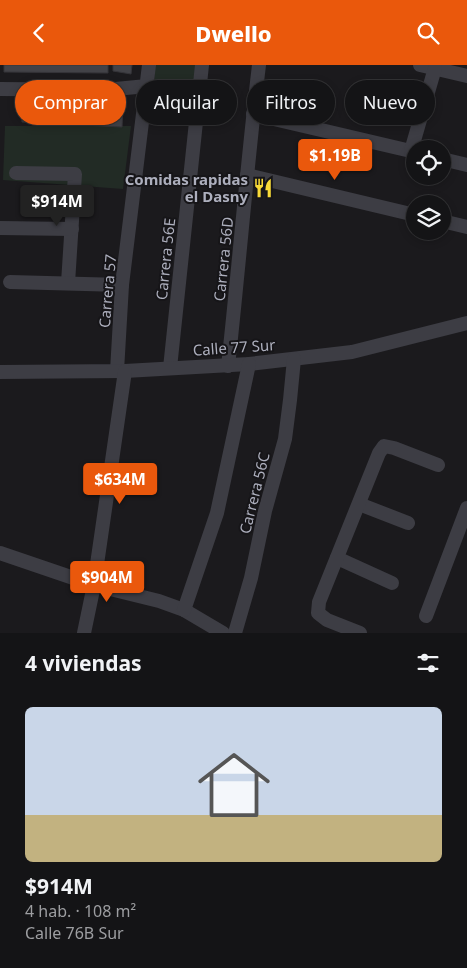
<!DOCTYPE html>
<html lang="es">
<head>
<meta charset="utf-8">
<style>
  :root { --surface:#141416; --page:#212123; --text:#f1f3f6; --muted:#9d9ea1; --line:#333335; --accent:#ea580c }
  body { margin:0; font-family:"Noto Sans",sans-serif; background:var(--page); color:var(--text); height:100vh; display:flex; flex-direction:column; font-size:19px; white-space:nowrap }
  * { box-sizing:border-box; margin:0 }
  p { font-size:16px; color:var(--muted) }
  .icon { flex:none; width:28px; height:28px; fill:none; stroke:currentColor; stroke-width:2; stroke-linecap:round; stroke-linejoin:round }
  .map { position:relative; height:568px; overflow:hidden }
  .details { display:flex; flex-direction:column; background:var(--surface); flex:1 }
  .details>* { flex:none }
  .guide { position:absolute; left:15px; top:15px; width:438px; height:45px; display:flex; gap:10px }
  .fabs { position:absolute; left:406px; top:75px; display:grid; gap:10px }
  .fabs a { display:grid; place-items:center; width:45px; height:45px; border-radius:50%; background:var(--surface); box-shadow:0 2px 8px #0003,0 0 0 1px var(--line); font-size:25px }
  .price { position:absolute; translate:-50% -42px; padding:0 11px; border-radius:5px; background:var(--accent); color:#fff; font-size:16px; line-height:32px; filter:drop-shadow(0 1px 2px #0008) }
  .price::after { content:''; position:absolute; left:50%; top:30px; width:15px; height:11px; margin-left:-8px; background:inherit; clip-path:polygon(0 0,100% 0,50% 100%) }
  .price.on { background:#222; color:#fff }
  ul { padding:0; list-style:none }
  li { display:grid; align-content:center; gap:10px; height:265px; padding:0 25px }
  li span { display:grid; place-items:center; height:155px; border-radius:8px; color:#555 }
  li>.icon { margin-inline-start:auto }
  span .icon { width:90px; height:90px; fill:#fffc; stroke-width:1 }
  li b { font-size:21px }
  h2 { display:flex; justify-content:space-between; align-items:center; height:60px; padding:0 25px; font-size:21px }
  .pill { padding:0 18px; border-radius:22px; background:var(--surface); box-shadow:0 2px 8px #0003,0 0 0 1px var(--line); font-size:18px; line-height:45px }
  .pill.on { background:var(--accent); color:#fff }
  header { display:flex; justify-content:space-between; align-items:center; height:65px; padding:0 25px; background:var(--accent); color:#fff; font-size:22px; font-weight:800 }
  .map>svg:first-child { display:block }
  .green { fill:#222b25 }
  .building { fill:#424247; stroke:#353439 }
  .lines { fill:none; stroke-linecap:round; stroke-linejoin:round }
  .minor { stroke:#3d3d44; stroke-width:14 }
  .labels { text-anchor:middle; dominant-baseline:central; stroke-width:4; stroke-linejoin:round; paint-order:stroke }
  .poi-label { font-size:15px; font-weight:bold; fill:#adafbd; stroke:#161518; text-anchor:end }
  .street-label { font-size:15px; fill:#adafbd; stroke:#161518 }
</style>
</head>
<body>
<header><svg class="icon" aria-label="back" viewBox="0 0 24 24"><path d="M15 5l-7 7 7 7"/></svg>Dwello<svg class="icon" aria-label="search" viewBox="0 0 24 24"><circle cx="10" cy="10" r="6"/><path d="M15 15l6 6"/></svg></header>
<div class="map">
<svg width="467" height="568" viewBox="0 0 467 568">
  <rect width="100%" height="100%" fill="#1b1a1d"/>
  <g class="green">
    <path d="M 155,0 L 198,0 L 194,30 L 154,20 Z"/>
    <path d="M 5,61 L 131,61 L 123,124 L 3,115 Z"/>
  </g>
  <g class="building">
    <path d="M 4,0 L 108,0 L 108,8 L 4,7 Z"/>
    <path d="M 113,0 L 132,0 L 131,9 L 113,6 Z"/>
    <path d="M 21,39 L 123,42 L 122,62 L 22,57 Z"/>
  </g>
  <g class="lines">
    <g class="minor">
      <path d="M 420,0 L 467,11"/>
      <path d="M 0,24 L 105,25 L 147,21"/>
      <path d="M 253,49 L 415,87"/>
      <path d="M 411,86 L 435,3"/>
      <path d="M 442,94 L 467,100"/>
      <path d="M 16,108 L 75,109 L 68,218"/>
      <path d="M 247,110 L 415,150"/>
      <path d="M 442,156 L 467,162"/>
      <path d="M 0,163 L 72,164"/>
      <path d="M 10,217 L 122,220"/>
      <path d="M 228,301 C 239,201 247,100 259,0"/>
      <path d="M 170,303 L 202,0"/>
      <path d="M 117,306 L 122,220 L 149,0"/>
      <path d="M 0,307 L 125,306 L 249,299 L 352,287 L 467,258"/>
      <path d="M 359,439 L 408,458"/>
      <path d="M 0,488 L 94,520 L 159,536 L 184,545 L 223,568"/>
      <path d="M 337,493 L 392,518"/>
      <path d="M 184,545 L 217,448 L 249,299"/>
      <path d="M 426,551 L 467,443"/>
      <path d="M 84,568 L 94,520 L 125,306"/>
      <path d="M 235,568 L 251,513 L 265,446 L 285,374 L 290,335 L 294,294"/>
      <path d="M 360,568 L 327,555 L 318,548 L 319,537 L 379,388 L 384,381 L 394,383 L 438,400"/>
    </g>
  </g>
  <defs>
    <symbol id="restaurant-bare" viewBox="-9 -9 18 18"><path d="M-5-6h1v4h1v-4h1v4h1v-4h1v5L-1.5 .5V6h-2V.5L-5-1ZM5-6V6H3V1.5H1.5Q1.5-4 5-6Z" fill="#f8da38" stroke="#161518" stroke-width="2.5" paint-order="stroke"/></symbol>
  </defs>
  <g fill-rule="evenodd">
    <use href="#restaurant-bare" x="249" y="109" width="28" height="28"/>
  </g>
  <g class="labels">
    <g class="poi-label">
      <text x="248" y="114">Comidas rapidas<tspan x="248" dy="17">el Dasny</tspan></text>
    </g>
    <g class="street-label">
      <text transform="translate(165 194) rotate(-84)">Carrera 56E</text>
      <text transform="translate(223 194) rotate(-84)">Carrera 56D</text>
      <text transform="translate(107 226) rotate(-85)">Carrera 57</text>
      <text transform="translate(234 282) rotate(-4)">Calle 77 Sur</text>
      <text transform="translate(254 428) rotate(-76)">Carrera 56C</text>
    </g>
  </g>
</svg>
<div class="fabs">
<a><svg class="icon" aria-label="locate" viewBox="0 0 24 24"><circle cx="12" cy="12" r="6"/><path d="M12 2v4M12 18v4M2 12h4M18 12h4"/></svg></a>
<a><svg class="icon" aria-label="layers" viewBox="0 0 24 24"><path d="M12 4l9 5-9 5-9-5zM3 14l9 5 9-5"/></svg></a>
</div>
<b class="price" style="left:335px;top:116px">$1.19B</b>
<b class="price on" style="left:57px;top:162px">$914M</b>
<b class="price" style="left:120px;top:440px">$634M</b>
<b class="price" style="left:107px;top:538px">$904M</b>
<div class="guide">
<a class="pill on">Comprar</a>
<a class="pill">Alquilar</a>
<a class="pill">Filtros</a>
<a class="pill">Nuevo</a>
</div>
</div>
<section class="details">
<h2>4 viviendas<svg class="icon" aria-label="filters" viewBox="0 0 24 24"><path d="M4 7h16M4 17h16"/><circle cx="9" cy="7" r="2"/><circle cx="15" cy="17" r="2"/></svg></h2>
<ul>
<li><span style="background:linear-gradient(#c9d6e8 70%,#c2b280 0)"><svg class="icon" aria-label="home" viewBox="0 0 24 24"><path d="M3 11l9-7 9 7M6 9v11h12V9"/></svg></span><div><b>$914M</b><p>4 hab. · 108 m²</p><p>Calle 76B Sur</p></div></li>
</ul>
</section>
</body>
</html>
